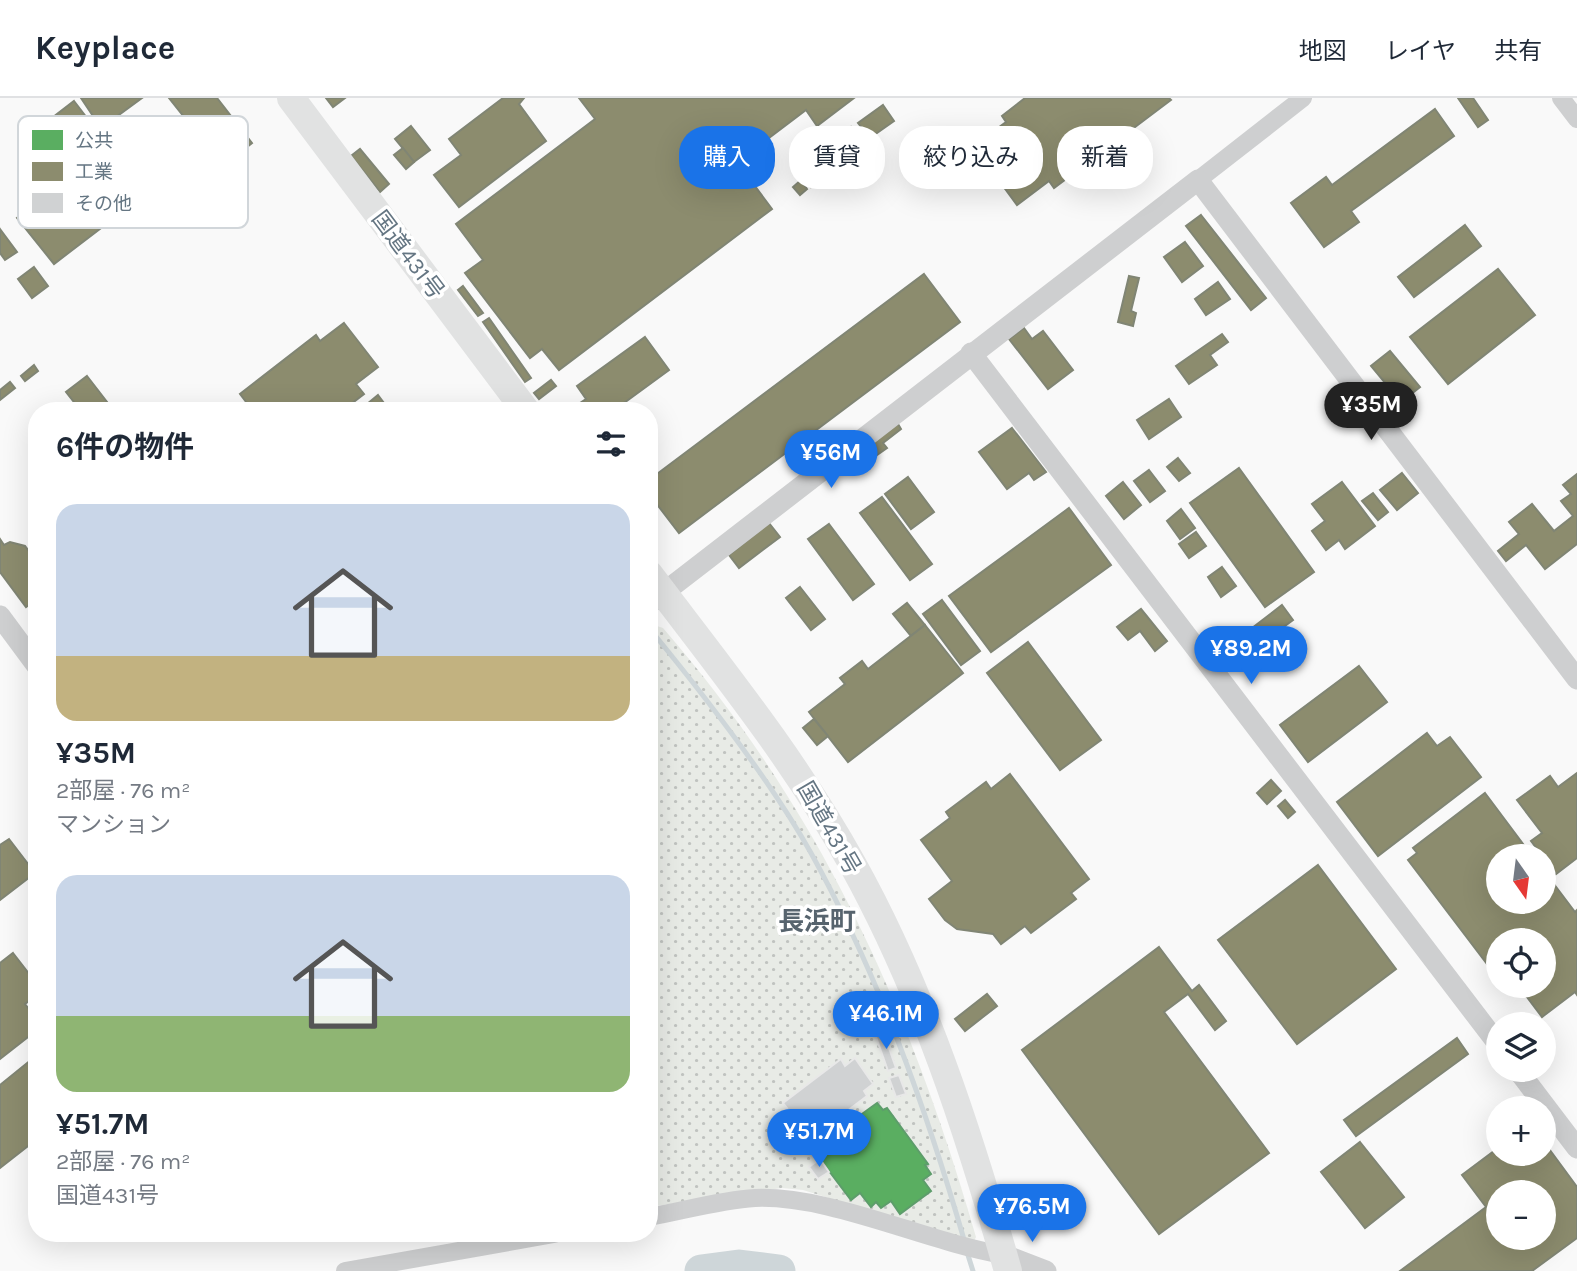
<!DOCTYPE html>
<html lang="ja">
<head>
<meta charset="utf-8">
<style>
  :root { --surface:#fff; --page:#f2f2f3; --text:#1f2937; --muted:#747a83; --line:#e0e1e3; --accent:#1a73e8 }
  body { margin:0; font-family:Karla,"Noto Sans JP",sans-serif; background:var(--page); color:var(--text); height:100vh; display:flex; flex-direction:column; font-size:26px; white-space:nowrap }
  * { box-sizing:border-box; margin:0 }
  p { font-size:23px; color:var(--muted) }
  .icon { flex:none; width:38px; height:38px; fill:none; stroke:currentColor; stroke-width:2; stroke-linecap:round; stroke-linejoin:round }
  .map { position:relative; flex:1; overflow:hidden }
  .details { position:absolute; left:28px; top:304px; width:630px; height:840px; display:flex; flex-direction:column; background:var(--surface); border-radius:28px; box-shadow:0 7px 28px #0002 }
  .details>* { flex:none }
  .guide { position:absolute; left:679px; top:28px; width:665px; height:63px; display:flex; gap:14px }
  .needle { width:46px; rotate:166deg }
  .controls { position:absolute; left:1486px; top:746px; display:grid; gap:14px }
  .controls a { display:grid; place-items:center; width:70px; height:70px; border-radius:50%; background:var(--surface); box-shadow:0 7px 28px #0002; font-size:35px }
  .price { position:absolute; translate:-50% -60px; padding:0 16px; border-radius:24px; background:var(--accent); color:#fff; font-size:23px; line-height:46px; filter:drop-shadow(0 2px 4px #0008) }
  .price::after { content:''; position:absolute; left:50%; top:42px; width:21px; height:16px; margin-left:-10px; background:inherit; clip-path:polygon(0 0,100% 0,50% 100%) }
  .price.current { background:#222; color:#fff }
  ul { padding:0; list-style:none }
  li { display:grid; align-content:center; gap:14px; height:371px; padding:0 28px }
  li span { display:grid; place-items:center; height:217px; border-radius:21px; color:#555 }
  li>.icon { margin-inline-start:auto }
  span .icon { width:126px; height:126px; fill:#fffc; stroke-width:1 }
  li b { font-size:30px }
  h2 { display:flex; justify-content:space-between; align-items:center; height:84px; padding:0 28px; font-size:30px }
  .chip { padding:0 24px; border-radius:28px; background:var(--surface); box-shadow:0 7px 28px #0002; font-size:24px; line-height:63px }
  .chip.current { background:var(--accent); color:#fff }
  header { display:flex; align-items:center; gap:42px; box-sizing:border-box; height:98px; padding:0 35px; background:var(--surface); border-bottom:2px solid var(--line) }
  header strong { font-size:33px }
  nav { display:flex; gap:38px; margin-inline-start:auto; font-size:24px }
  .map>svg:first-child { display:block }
  .park { fill:url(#park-dots) }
  .public { fill:#5aae61; stroke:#5d9d6b; stroke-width:2 }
  .industry { fill:#8c8c6e; stroke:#808574; stroke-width:2; fill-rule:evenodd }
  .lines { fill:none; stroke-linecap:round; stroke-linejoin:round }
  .stream { stroke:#ced6d9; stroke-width:5 }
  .river { stroke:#ced6d9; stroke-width:33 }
  .building { fill:#d0d2d3; stroke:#e8e8e8; stroke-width:2 }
  .minor { stroke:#cecfd0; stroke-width:18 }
  .tertiary { stroke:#cecfd0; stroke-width:21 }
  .trunk { stroke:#e1e2e2; stroke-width:28 }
  .labels { text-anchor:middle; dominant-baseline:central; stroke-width:7; stroke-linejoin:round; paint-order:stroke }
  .street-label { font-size:23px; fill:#657683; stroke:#fff }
  .quarter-label { font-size:26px; font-weight:bold; fill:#57646e; stroke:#fff }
  .key { fill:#fff; stroke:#d1d6da; stroke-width:2 }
  .key-label { font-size:19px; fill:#657683 }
</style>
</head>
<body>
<header>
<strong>Keyplace</strong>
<nav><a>地図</a><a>レイヤ</a><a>共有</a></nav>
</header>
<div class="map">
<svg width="1577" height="1173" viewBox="0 0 1577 1173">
  <defs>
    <pattern id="park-dots" width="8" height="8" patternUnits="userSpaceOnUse" patternTransform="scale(1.75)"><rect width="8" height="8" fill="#e8ebe6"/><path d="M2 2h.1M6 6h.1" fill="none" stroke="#c0c3c0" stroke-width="1.8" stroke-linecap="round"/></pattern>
  </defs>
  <rect width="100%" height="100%" fill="#f9f9f9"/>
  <path class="park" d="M 654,527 L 663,530 C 821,712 910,910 976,1139 L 973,1145 L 803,1092 L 782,1090 L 649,1109 L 649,528 Z"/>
  <path class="public" d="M 877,1005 L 883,1012 L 887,1010 L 928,1066 L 925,1067 L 931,1076 L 923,1082 L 931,1093 L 900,1116 L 891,1103 L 881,1110 L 876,1104 L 871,1109 L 860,1095 L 851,1102 L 820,1061 L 823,1059 L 820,1053 L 833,1045 L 829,1040 Z"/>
  <g class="industry">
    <path d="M 81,0 L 142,0 L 101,30 Z"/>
    <path d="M 169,0 L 217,0 L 252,45 L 223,68 Z"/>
    <path d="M 326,0 L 345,0 L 333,9 Z"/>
    <path d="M 503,0 L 524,0 L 519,6 L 546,43 L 459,109 L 434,77 L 461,57 L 449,41 Z"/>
    <path d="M 579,0 L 854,0 L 817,28 L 806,12 L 737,64 L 772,111 L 559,272 L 542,251 L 530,260 L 465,175 L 483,162 L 456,126 L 595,21 Z"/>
    <path d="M 1025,0 L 1169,0 L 1171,2 L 1054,90 L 1049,83 L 1017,107 L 981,58 L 969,67 L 961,57 L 1006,24 L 1002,18 Z"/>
    <path d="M 1458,0 L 1473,0 L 1488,22 L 1478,29 Z"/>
    <path d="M 74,3 L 97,33 L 70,53 L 48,23 Z"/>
    <path d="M 883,7 L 894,23 L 870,40 L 858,25 Z"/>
    <path d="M 1435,11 L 1454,38 L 1351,113 L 1359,124 L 1324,149 L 1291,105 L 1326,79 L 1332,87 Z"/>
    <path d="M 411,28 L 430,52 L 414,64 L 395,41 Z"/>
    <path d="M 851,29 L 860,41 L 837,59 L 827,47 Z"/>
    <path d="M 403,50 L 414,64 L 406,71 L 394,57 Z"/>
    <path d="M 360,51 L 389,86 L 380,94 L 351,58 Z"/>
    <path d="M 813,74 L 820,82 L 811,89 L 804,80 Z"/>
    <path d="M 68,80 L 105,127 L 54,166 L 17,120 Z"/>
    <path d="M 801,82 L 807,91 L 800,97 L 793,89 Z"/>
    <path d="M 1201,117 L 1266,200 L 1251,212 L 1186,128 Z"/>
    <path d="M 1465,127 L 1481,148 L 1414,199 L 1398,179 Z"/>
    <path d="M 0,131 L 17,154 L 5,162 L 0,155 Z"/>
    <path d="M 1185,144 L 1203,168 L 1182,184 L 1164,159 Z"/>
    <path d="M 34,169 L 48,188 L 32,200 L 18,181 Z"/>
    <path d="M 1498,171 L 1535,217 L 1448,286 L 1410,239 Z"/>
    <path d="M 924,176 L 960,224 L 679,435 L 649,396 L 649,382 Z"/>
    <path d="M 1129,178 L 1139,180 L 1131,213 L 1136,215 L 1133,228 L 1118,224 Z"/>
    <path d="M 1218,184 L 1230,201 L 1206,217 L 1195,201 Z"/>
    <path d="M 463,188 L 483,215 L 478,218 L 458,192 Z"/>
    <path d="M 489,220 L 531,280 L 525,284 L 483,224 Z"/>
    <path d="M 344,225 L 378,269 L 356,286 L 364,296 L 342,313 L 253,313 L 240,296 L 316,237 L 320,243 Z"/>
    <path d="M 1024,230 L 1032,241 L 1043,233 L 1073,272 L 1048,291 L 1009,241 Z"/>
    <path d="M 1222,236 L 1228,244 L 1210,257 L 1217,267 L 1189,286 L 1176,268 Z"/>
    <path d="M 645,239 L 669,272 L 613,313 L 577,313 L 574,309 L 586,301 L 577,288 Z"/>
    <path d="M 1390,253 L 1420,289 L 1401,304 L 1371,268 Z"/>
    <path d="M 34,267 L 38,273 L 25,283 L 21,278 Z"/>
    <path d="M 87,278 L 114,313 L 81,313 L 66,294 Z"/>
    <path d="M 551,282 L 556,288 L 539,301 L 534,295 Z"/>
    <path d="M 10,284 L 15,290 L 0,302 L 0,292 Z"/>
    <path d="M 378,297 L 387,309 L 382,313 L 371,313 L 366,307 Z"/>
    <path d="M 1169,301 L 1181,319 L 1149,341 L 1137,322 Z"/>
    <path d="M 898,326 L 901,331 L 883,345 L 887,350 L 870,362 L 862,352 Z"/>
    <path d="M 1012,330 L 1046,374 L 1034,382 L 1029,375 L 1007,391 L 979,354 Z"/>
    <path d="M 1178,360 L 1190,375 L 1179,383 L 1167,369 Z"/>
    <path d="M 1239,370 L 1314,474 L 1265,509 L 1190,405 Z"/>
    <path d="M 1149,372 L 1165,393 L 1150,404 L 1134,383 Z"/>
    <path d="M 1402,375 L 1418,395 L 1397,412 L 1380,392 Z"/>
    <path d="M 1577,376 L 1577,446 L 1545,471 L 1526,447 L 1506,463 L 1498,453 L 1519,436 L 1509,424 L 1532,406 L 1554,433 L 1573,418 L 1561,403 L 1571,396 L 1563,387 Z"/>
    <path d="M 908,379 L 934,414 L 911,431 L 885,396 Z"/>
    <path d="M 1123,384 L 1141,407 L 1124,421 L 1106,398 Z"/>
    <path d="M 1342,384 L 1375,428 L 1345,451 L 1339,442 L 1326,452 L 1312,433 L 1325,423 L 1312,406 Z"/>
    <path d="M 1373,395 L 1388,414 L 1378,422 L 1362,403 Z"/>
    <path d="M 882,399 L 932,466 L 910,482 L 860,415 Z"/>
    <path d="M 1069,410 L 1111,467 L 991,554 L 949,498 Z"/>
    <path d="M 1181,411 L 1195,430 L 1180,441 L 1167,423 Z"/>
    <path d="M 769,425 L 780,439 L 739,470 L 729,457 Z"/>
    <path d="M 829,426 L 874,486 L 853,502 L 808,441 Z"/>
    <path d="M 1196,434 L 1206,448 L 1189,460 L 1179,446 Z"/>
    <path d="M 0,441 L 4,447 L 10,444 L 25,448 L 31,456 L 37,452 L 37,501 L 26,509 L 0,474 Z"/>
    <path d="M 1222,469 L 1236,488 L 1221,499 L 1208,479 Z"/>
    <path d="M 800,489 L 825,521 L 811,532 L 786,500 Z"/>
    <path d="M 942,502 L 980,553 L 961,567 L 923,516 Z"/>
    <path d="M 907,505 L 925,527 L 911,538 L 893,516 Z"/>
    <path d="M 1282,507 L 1293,522 L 1258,548 L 1247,534 Z"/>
    <path d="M 1141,511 L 1167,543 L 1155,553 L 1140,533 L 1128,542 L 1117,529 Z"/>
    <path d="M 925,527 L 963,575 L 848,664 L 809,614 L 845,586 L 840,580 L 862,563 L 868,571 Z"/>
    <path d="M 1028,544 L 1101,642 L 1060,672 L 987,575 Z"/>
    <path d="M 1359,568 L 1387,604 L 1308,664 L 1280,627 Z"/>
    <path d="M 814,621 L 828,638 L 817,647 L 803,630 Z"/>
    <path d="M 1427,635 L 1437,648 L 1450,639 L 1481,679 L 1378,758 L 1337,704 Z"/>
    <path d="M 1577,675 L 1577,760 L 1556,776 L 1531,743 L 1542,735 L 1517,702 L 1550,678 L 1558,689 Z"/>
    <path d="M 1010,676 L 1089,781 L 1071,795 L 1076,801 L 1031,835 L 1025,828 L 1001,846 L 993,836 L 957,831 L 945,822 L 929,801 L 952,783 L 921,742 L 950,720 L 946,714 L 986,684 L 991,691 Z"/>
    <path d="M 1271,682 L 1281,693 L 1267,706 L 1257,695 Z"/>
    <path d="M 1485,695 L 1532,758 L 1498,758 L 1498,803 L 1544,803 L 1544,773 L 1575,814 L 1577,812 L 1577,897 L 1575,894 L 1542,919 L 1518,887 L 1544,887 L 1544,842 L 1498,842 L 1498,860 L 1487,866 L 1408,762 L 1417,755 L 1413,750 Z"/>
    <path d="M 1285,702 L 1295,714 L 1288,720 L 1278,708 Z"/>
    <path d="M 9,741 L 35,775 L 0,802 L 0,747 Z"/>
    <path d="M 1318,767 L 1396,871 L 1297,946 L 1218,842 Z"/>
    <path d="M 1159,849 L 1192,893 L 1199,887 L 1226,923 L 1215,932 L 1188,896 L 1164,914 L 1269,1055 L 1159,1136 L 1022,952 Z"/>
    <path d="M 13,855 L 37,886 L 37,897 L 25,906 L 37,921 L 37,932 L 0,961 L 0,865 Z"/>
    <path d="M 987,896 L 997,908 L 965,933 L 955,921 Z"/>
    <path d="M 1457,940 L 1468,956 L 1356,1038 L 1344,1022 Z"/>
    <path d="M 37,957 L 37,1041 L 0,1070 L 0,987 Z"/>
    <path d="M 1360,1044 L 1404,1099 L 1365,1130 L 1321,1074 Z"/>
    <path d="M 1544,1044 L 1577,1089 L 1577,1140 L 1532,1173 L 1400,1173 L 1486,1109 L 1462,1077 L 1498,1050 L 1498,1055 L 1544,1055 ZM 1498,1094 L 1544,1094 L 1544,1139 L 1498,1139 Z"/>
  </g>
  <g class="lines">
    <g class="stream">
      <path d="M 649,530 C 704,597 769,680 811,755 C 879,878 926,1010 965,1145"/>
      <path d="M 967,1154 L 973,1173"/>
    </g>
    <path class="river" d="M 701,1173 L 739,1168 L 779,1173"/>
  </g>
  <g class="building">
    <path d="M 883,933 L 896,970 L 888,973 L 875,936 Z"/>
    <path d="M 855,960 L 873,986 L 864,993 L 867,998 L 810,1041 L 806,1036 L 797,1044 L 777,1017 L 787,1010 L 783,1005 L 841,961 L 845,968 Z"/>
    <path d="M 899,977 L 906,996 L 896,999 L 889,980 Z"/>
    <path d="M 820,1061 L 829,1074 L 818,1081 L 809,1069 Z"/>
  </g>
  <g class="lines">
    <g class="minor">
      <path d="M 1561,0 L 1577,21"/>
      <path d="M 1198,82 L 1303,0"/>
      <path d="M 649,1119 C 683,1113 720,1102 755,1100 C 831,1097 926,1144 1004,1157"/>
      <path d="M 345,1173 L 554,1136"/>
    </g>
    <g class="tertiary">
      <path d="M 971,255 L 1498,946"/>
      <path d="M 649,506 L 1198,82 L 1577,581"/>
      <path d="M 0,518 L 37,568"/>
      <path d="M 1517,971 L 1577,1050"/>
      <path d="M 1004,1157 L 1046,1173"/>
    </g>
    <g class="trunk">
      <path d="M 291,0 L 526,313"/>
      <path d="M 649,476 C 721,571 795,662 853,767 C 923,893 969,1035 1008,1173"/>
    </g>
  </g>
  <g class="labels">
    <g class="street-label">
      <text transform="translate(408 157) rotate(53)">国道431号</text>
      <text transform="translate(829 730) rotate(60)">国道431号</text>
    </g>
    <g class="quarter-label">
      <text x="817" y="823">長浜町</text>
    </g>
  </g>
  <rect x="18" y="18" width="230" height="112" rx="10" class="key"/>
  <rect x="32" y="32" width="31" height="20" fill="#5aae61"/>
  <rect x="32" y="64" width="31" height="19" fill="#8c8c6e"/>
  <rect x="32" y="95" width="31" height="20" fill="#d0d2d3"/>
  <g class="key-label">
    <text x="75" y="49">公共</text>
    <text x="75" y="80">工業</text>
    <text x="75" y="112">その他</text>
  </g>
</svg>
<div class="controls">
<a><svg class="needle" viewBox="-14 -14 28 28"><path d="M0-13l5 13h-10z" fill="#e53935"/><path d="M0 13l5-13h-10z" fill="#747a83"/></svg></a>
<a><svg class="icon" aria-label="locate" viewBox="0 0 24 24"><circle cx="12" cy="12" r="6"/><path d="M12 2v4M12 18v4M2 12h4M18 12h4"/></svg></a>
<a><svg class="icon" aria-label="layers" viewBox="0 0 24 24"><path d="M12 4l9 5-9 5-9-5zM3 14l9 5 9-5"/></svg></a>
<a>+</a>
<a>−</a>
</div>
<b class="price current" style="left:1371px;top:344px">¥35M</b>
<b class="price" style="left:831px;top:392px">¥56M</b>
<b class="price" style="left:1251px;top:588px">¥89.2M</b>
<b class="price" style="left:886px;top:953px">¥46.1M</b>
<b class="price" style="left:819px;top:1071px">¥51.7M</b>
<b class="price" style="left:1032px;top:1146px">¥76.5M</b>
<div class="guide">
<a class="chip current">購入</a>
<a class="chip">賃貸</a>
<a class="chip">絞り込み</a>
<a class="chip">新着</a>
</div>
<section class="details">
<h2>6件の物件<svg class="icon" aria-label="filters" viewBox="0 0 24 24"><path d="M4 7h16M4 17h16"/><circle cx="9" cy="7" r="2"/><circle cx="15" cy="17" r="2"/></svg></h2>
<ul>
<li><span style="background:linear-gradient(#c9d6e8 70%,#c2b280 0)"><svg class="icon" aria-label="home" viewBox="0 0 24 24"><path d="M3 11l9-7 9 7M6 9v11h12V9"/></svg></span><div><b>¥35M</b><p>2部屋 · 76 m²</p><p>マンション</p></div></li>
<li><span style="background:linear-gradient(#c9d6e8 65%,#8fb573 0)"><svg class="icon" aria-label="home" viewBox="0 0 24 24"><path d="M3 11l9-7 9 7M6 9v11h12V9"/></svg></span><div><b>¥51.7M</b><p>2部屋 · 76 m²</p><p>国道431号</p></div></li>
</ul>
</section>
</div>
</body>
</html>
